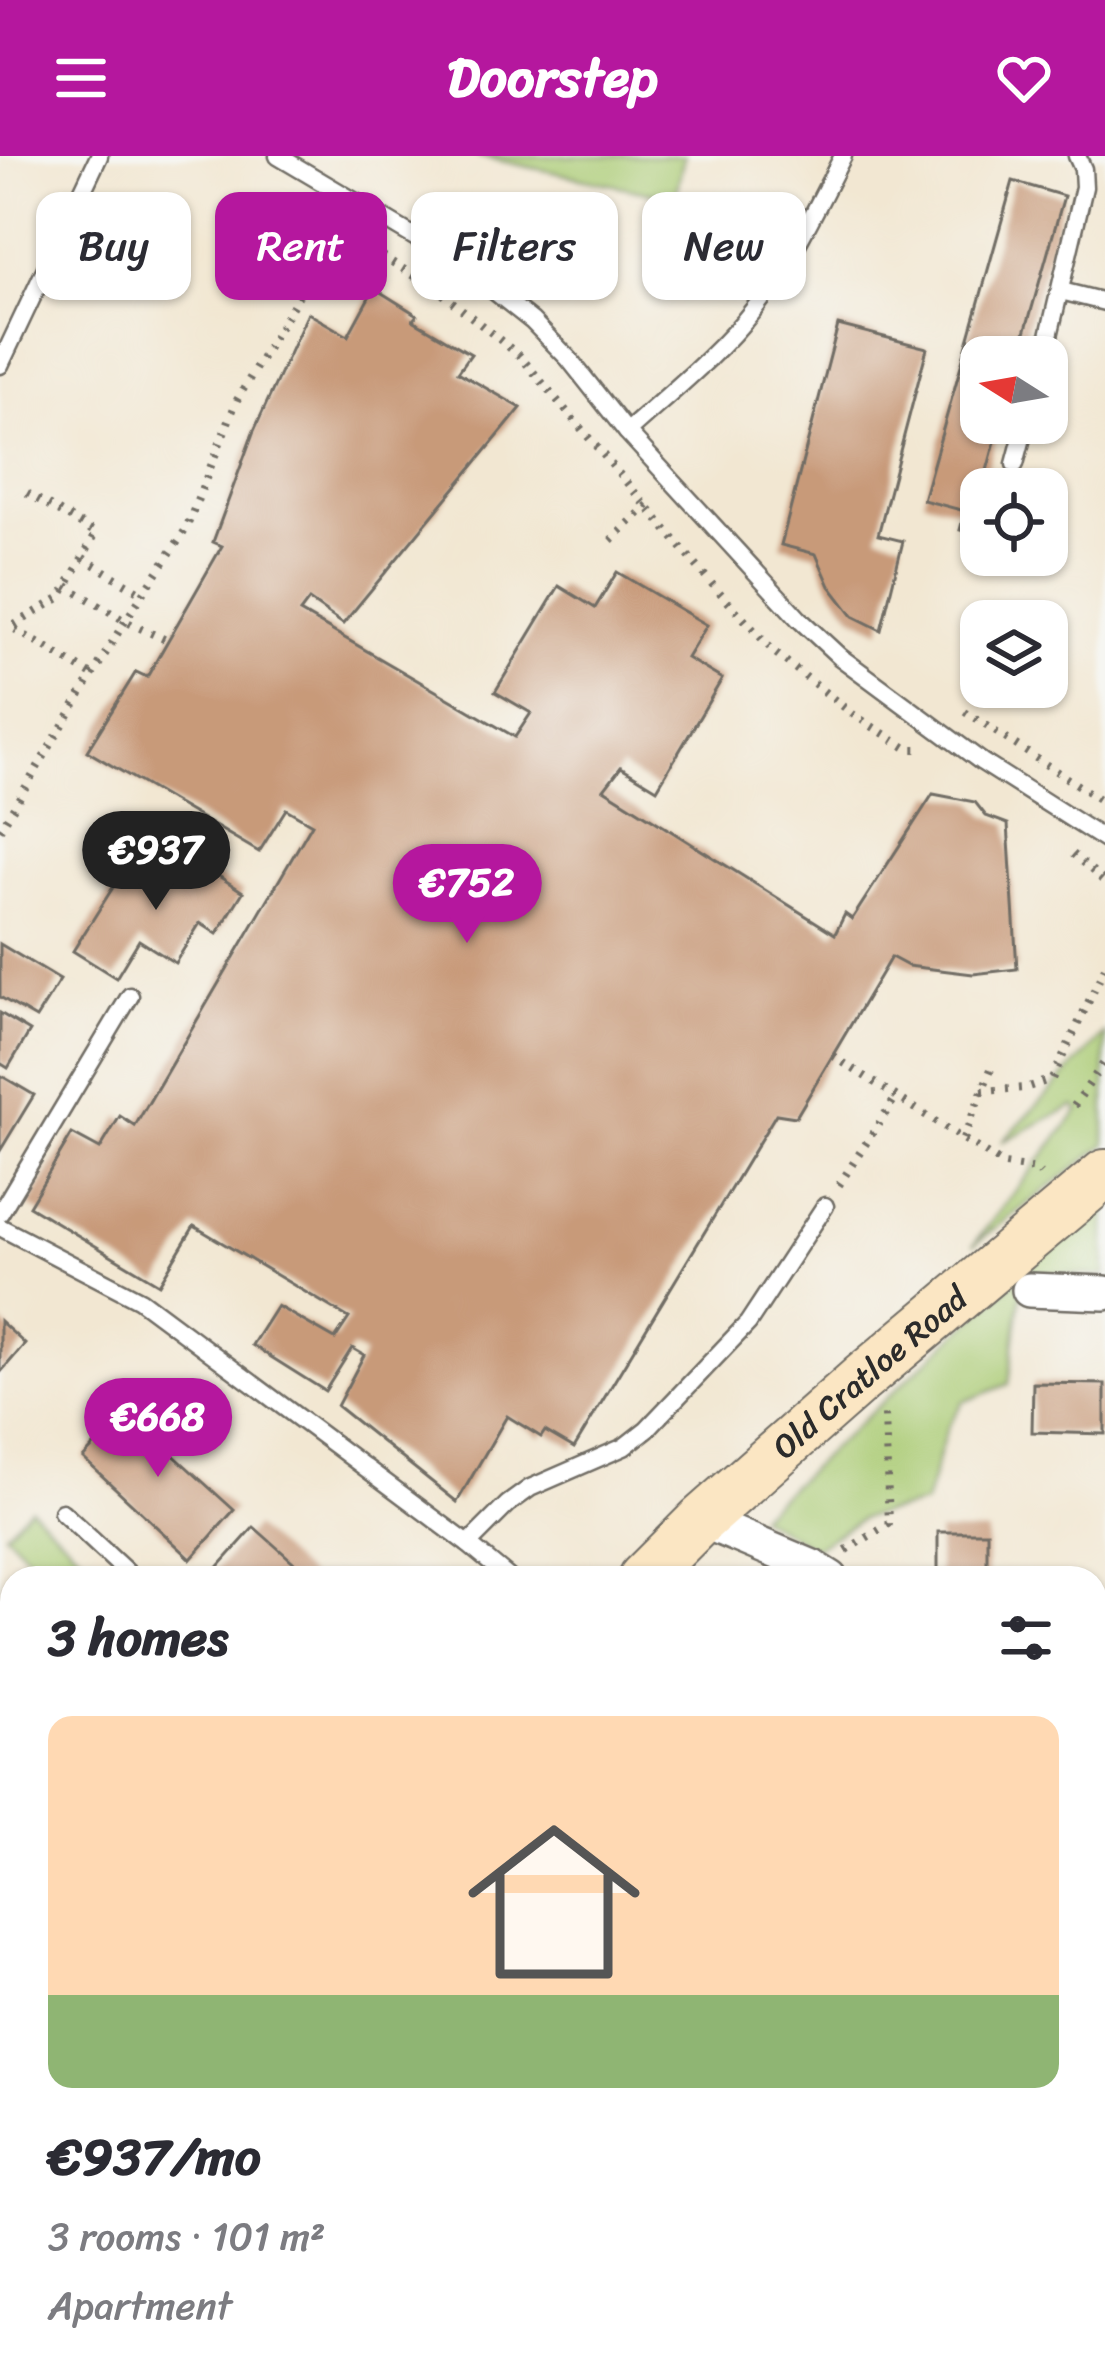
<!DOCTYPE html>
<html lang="en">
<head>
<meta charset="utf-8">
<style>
  :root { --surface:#fff; --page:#f7f7f7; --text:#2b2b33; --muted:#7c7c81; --accent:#b5179e }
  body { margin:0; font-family:Sriracha,sans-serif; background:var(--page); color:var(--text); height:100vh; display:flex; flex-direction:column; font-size:45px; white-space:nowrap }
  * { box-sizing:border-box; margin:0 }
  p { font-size:39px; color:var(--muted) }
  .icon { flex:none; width:66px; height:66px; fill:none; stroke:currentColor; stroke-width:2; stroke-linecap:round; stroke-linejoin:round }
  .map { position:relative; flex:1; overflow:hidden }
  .side { position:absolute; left:0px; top:1410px; width:1107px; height:807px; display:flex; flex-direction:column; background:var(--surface); border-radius:36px 36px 0 0; box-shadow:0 3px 9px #0004 }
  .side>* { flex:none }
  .banner { position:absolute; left:36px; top:36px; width:1035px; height:108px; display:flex; gap:24px }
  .needle { width:78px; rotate:281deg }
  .fabs { position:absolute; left:960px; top:180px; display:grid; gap:24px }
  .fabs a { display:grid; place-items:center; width:108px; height:108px; border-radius:24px; background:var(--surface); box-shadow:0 3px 9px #0004; font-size:60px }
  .price { position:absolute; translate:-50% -102px; padding:0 27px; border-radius:42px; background:var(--accent); color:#fff; font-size:39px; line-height:78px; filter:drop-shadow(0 3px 6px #0008) }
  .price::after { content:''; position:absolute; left:50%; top:72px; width:36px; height:27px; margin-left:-18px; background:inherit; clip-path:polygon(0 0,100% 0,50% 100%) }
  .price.selected { background:#222; color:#fff }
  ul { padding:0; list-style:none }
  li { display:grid; align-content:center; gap:24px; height:636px; padding:0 48px }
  li span { display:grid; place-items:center; height:372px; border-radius:24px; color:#555 }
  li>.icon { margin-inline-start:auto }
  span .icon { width:216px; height:216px; fill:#fffc; stroke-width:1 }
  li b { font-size:51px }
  h2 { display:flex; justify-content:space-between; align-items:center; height:144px; padding:0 48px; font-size:51px }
  .pill { padding:0 42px; border-radius:24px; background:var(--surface); box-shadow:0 3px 9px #0004; font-size:42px; line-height:108px }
  .pill.selected { background:var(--accent); color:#fff }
  header { display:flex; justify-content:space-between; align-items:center; height:156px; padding:0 48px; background:var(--accent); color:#fff; font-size:54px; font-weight:700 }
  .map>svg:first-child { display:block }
  .green { fill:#aacb73; stroke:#6a7b4f; stroke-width:3 }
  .building { fill:#c89a79 }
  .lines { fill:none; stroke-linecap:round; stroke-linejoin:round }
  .lane-casing { stroke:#716d65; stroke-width:21 }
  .street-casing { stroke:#716d65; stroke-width:38 }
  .secondary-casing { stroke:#716d65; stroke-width:52 }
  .path { stroke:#716d65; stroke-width:8; stroke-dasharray:3 9; stroke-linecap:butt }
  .lane { stroke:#fff; stroke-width:16 }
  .street { stroke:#fff; stroke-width:33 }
  .secondary { stroke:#fbe6c3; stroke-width:48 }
  .labels { text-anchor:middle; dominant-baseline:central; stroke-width:12; stroke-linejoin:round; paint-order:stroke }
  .street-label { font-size:33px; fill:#2b2b2b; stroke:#f6f6f2 }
</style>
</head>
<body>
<header><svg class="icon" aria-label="menu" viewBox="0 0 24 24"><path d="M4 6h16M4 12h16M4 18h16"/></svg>Doorstep<svg class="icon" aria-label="heart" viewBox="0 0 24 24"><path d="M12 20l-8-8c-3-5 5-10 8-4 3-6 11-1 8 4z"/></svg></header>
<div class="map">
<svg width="1105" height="2216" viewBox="0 0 1105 2216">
  <rect width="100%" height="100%" fill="#f6f6f2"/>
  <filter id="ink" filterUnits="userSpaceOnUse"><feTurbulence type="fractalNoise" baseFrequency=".00833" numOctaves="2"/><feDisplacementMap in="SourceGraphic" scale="24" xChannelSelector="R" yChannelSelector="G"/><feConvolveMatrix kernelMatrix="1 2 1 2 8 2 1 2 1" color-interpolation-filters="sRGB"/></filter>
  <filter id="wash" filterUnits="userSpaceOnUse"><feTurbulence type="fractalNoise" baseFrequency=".004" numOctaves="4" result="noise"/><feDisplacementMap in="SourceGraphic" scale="48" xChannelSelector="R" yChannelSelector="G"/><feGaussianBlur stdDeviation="2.7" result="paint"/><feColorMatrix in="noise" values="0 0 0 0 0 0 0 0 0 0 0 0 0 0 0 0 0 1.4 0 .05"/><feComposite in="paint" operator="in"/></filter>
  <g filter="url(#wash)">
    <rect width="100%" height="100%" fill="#f2e7d2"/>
    <g class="green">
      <path d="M 477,0 L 684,0 L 675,42 Z"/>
      <path d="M 1105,878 L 1105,989 L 973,1089 L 1079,954 L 1074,950 L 1002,986 Z"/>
      <path d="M 1105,1042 L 1105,1120 L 1024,1115 L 1009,1228 L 963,1246 L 947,1271 L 925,1348 L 862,1362 L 814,1392 L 758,1360 Z"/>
      <path d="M 30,1351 L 104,1422 L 51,1422 L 5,1377 Z"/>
    </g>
    <g id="blocks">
      <g class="building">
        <path d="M 1013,25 L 1064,40 L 1018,201 L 981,201 L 981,267 L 1000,267 L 985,322 L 1019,332 L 981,333 L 981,380 L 960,374 L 965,355 L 923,344 Z"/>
        <path d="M 374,132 L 417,159 L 413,164 L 471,198 L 458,216 L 521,252 L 343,468 L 309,444 L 300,456 L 515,581 L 531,557 L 495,536 L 559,430 L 595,452 L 617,416 L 707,469 L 687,502 L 722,523 L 657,633 L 621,611 L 604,633 L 835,778 L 845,758 L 852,763 L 933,638 L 975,646 L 986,660 L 1008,668 L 1017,813 L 973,818 L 908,810 L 891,801 L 796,961 L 776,958 L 574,1292 L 545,1275 L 541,1281 L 507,1260 L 457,1346 L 337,1250 L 364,1199 L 352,1192 L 325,1235 L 252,1189 L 277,1150 L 335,1183 L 349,1162 L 194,1070 L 159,1128 L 29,1050 L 72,978 L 100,993 L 120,960 L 135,970 L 312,668 L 286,653 L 259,696 L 87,595 L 136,516 L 147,521 L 222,390 L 213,386 L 253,277 L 308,157 L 348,180 Z"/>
        <path d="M 838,169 L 927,192 L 878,379 L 903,385 L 881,474 L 853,460 L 830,430 L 816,398 L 781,389 Z"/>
        <path d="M 134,698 L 176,725 L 191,702 L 243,736 L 217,778 L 200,767 L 175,807 L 139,784 L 116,822 L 73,795 Z"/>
        <path d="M 0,788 L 60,824 L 36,862 L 0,841 Z"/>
        <path d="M 0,857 L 30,875 L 8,912 L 0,907 Z"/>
        <path d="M 0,919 L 34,939 L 0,995 Z"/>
        <path d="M 0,1165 L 25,1188 L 0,1217 Z"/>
        <path d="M 1033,1227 L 1105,1228 L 1105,1278 L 1032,1276 Z"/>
        <path d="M 132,1248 L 153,1267 L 164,1255 L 178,1268 L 159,1286 L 234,1354 L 191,1403 L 83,1302 Z"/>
        <path d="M 254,1371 L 281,1395 L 311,1422 L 217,1422 L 212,1418 Z"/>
        <rect x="938" y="1376" width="49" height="46"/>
        <path d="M 12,1455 L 12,1547 L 0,1560 L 0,1468 Z"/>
        <path d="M 134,2205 L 197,2205 L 205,2213 L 202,2216 L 137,2216 L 130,2209 Z"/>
        <rect x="721" y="2205" width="66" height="11"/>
      </g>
    </g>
  </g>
  <g filter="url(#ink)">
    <use href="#blocks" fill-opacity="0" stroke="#716d65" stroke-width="3"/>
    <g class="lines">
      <defs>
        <g id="lane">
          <path d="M 278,0 L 435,93 L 484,127 L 532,165 L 569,203 L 627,276 L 799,463 L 840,501 L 982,606 L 1105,684"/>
          <path d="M 1061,135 L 1105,146"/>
          <path d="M 1044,201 L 1084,31 L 1083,13 L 1077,0"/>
          <path d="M 0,209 L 99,0"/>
          <path d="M 627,276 C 670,237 718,199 754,153 C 791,107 816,52 843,0"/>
          <path d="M 1015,308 L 1026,267"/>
          <path d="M 0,1057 L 130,840"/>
          <path d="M 0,1071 L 140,1144 L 468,1388 L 509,1422"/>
          <path d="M 62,1356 L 133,1422"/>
          <path d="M 468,1388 L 508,1348 L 530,1332 L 624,1291 L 647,1273 L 748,1167 L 825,1050"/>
        </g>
        <g id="street">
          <path d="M 1029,1134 L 1105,1137"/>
          <path d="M 701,1364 L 815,1412 L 831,1422"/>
          <path d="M 0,1697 L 12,1710"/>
          <path d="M 409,2205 L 424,2216"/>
          <path d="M 866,2205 L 866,2216"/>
          <path d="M 33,2216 L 42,2205"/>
        </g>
        <g id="secondary">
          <path id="s1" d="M 643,1422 L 701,1364 L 861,1223 L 1105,1018"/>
          <path d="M 0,2102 L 12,2091"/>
        </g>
      </defs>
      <use href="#lane" class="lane-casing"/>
      <use href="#street" class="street-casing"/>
      <use href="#secondary" class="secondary-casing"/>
      <g class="path">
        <path d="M 343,66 L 338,73 L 439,135 L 520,200 L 712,428 L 774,496 L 854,559 L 908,593 L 917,593"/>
        <path d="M 27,337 L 96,377 L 61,441 L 11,471 L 92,519"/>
        <path d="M 611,384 L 649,348"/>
        <path d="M 83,402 L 143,438"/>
        <path d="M 67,430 L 125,465 L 168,485"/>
        <path d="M 965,556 L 1105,647"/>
        <path d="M 0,674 L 122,470 L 186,373 L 237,244 L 338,73"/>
        <path d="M 1073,698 L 1105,726"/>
        <path d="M 833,900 L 1004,1009 L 1035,1013 L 1040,1018"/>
        <path d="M 982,935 L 1025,932 L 1052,923 L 1105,811"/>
        <path d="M 1074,950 L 1105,905"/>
        <path d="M 963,983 L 991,913"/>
        <path d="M 839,1029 L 896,941"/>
        <path d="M 846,1394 L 889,1368 L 885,1259"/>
      </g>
      <use href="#lane" class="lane"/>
      <use href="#street" class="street"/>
      <use href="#secondary" class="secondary"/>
    </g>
  </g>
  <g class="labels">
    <g class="street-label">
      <text stroke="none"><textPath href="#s1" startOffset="306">Old Cratloe Road</textPath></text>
    </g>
  </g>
</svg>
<div class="fabs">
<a><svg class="needle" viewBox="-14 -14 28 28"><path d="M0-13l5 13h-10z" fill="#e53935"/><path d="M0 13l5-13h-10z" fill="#7c7c81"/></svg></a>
<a><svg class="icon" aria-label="locate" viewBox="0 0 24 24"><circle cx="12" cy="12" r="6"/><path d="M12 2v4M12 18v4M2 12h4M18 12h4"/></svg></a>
<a><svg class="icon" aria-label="layers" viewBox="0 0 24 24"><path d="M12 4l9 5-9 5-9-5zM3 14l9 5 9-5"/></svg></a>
</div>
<b class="price selected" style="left:156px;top:757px">€937</b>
<b class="price" style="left:467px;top:790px">€752</b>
<b class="price" style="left:158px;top:1324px">€668</b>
<div class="banner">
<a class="pill">Buy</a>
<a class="pill selected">Rent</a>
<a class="pill">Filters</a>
<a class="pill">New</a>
</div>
<section class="side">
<h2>3 homes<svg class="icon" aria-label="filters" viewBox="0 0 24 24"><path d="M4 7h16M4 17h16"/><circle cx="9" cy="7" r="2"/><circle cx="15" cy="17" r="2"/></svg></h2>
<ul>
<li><span style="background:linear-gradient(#ffd9b3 75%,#8fb573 0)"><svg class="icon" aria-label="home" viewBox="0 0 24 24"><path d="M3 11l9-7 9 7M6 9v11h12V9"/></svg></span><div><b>€937/mo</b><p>3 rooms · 101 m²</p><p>Apartment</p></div></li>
</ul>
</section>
</div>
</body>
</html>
